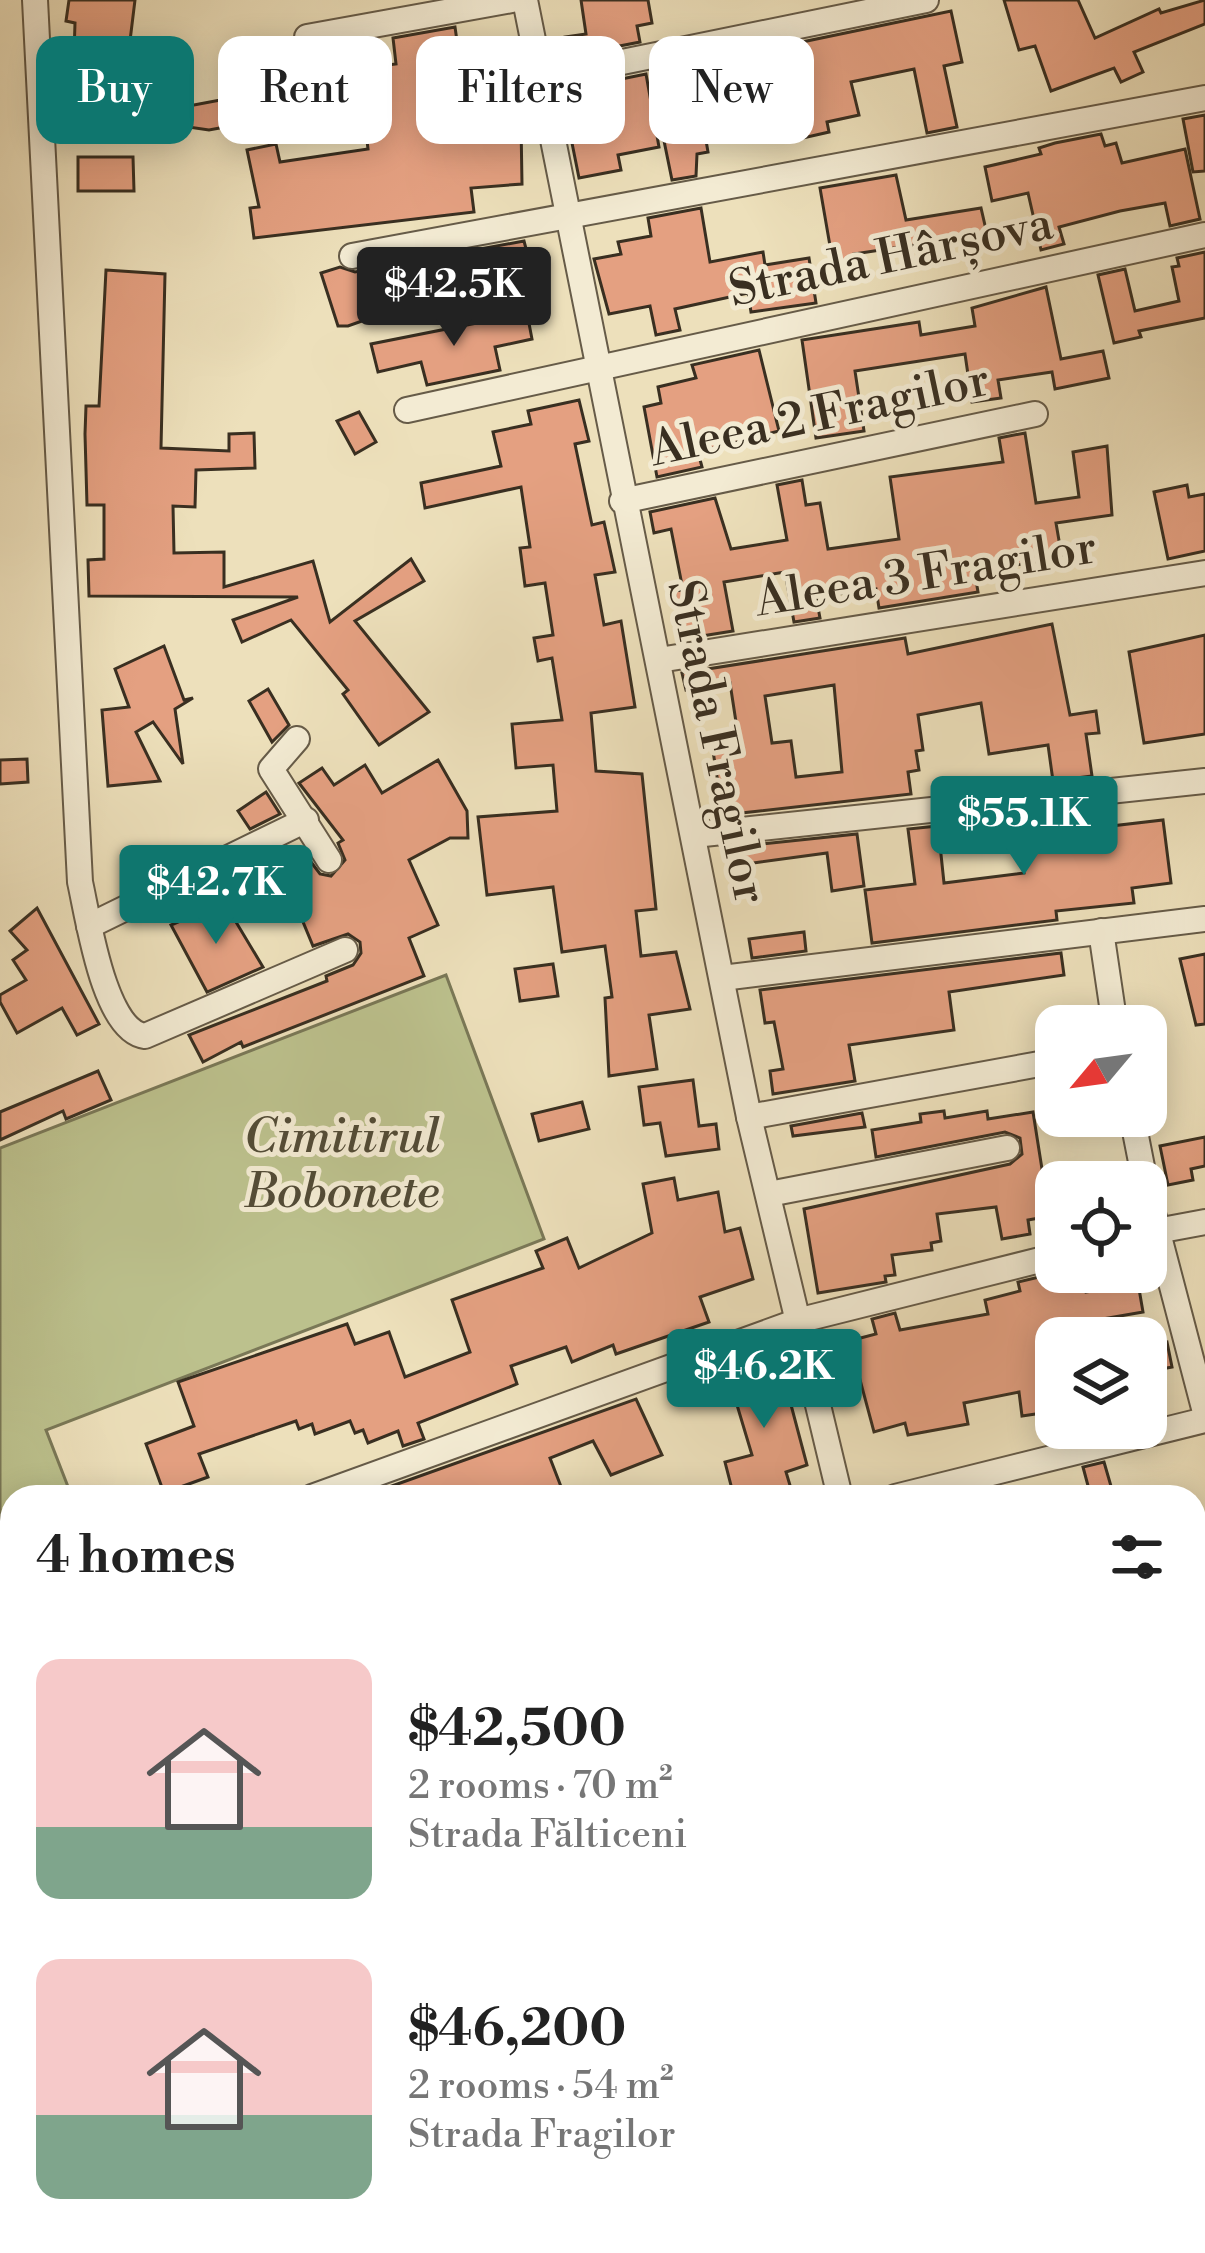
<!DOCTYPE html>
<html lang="en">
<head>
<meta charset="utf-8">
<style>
  :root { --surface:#fff; --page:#f2f2f2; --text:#222; --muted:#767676; --accent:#0f766e }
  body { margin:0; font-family:"Libre Bodoni",serif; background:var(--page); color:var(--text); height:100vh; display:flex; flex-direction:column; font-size:45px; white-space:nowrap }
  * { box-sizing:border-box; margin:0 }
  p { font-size:39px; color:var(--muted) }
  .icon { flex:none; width:66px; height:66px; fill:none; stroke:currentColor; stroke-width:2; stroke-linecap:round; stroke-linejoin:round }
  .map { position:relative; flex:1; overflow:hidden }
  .panel { position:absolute; left:0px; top:1485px; width:1206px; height:768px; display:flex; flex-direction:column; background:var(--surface); border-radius:36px 36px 0 0; box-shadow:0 6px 30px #0003 }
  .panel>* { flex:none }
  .top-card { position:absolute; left:36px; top:36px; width:1134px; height:108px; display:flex; gap:24px }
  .needle { width:78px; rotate:241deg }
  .tools { position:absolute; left:1035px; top:1005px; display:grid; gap:24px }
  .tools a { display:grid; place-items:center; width:132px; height:132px; border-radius:24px; background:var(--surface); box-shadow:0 6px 30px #0003; font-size:60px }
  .price { position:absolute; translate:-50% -102px; padding:0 27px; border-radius:12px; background:var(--accent); color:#fff; font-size:39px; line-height:78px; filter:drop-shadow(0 3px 6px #0008) }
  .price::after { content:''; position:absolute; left:50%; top:72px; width:36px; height:27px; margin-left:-18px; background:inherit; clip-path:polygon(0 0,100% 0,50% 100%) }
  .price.active { background:#222; color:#fff }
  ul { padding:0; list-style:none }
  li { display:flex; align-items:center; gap:36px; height:300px; padding:0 36px }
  li span { display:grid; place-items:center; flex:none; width:336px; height:240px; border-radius:24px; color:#555 }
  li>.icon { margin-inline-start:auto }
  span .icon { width:144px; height:144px; fill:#fffc; stroke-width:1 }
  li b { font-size:51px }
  h2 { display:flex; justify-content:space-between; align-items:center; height:144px; padding:0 36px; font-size:51px }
  .chip { padding:0 42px; border-radius:24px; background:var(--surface); box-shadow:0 6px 30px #0003; font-size:42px; line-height:108px }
  .chip.active { background:var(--accent); color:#fff }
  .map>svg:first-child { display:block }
  .green { fill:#bcc18d; stroke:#7a7857; stroke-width:3 }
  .building { fill:#e4a081; stroke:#392f21; stroke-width:3; fill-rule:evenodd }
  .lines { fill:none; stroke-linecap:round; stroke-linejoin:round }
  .minor-casing { stroke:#665b48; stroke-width:28 }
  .minor { stroke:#f3ebd3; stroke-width:24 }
  .labels { text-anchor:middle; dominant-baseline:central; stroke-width:10; stroke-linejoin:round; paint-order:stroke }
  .street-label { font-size:48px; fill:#392f21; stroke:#f3ebd3 }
  .park-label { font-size:48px; font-style:italic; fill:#534c37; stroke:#f3ebd3 }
</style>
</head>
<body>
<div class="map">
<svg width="1205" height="2253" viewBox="0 0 1205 2253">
  <rect width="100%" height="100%" fill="#ede0bb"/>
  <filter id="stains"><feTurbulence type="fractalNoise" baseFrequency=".00167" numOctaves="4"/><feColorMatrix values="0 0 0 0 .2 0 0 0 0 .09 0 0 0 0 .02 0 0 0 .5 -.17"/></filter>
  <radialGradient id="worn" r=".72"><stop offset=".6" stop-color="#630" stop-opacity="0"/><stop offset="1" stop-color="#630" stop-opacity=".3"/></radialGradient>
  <path class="green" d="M 446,975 L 544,1239 L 46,1430 L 72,1497 L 12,1497 L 12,1589 L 0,1594 L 0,1148 Z"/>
  <g class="building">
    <path d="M 69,0 L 135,0 L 129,49 L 151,52 L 142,121 L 72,116 L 75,23 L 66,21 Z"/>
    <path d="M 581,0 L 648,0 L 652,23 L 637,26 L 640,42 L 568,56 L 565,37 L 586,34 Z"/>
    <path d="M 1004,0 L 1078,0 L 1095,38 L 1159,9 L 1161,13 L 1205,0 L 1205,24 L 1134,52 L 1143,72 L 1121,82 L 1114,68 L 1051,91 L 1035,46 L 1019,50 Z"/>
    <path d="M 951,11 L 962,62 L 944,66 L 957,127 L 927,133 L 914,69 L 851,82 L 859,115 L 827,122 L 829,132 L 803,138 L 793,94 L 676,117 L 672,97 L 724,85 L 720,66 L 785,53 L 783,46 Z"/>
    <path d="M 455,27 L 459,55 L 450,57 L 453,77 L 424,81 L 431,130 L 521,124 L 522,184 L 471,188 L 474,212 L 254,238 L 250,208 L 259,207 L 247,150 L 276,144 L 280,162 L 368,149 L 363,107 L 376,105 L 371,67 L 396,64 L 393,38 Z"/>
    <path d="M 646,74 L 659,147 L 618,155 L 621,170 L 579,178 L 569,128 L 579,126 L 572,89 Z"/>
    <path d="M 231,98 L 236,125 L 209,130 L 147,121 L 146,114 Z"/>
    <path d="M 1205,115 L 1205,171 L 1193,172 L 1183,119 Z"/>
    <path d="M 703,123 L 708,152 L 697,154 L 696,176 L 672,180 L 662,131 Z"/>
    <path d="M 1101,134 L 1105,146 L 1116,143 L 1122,163 L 1185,149 L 1200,219 L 1170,226 L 1165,203 L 1120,211 L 1059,227 L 1064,244 L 1041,250 L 1028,193 L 992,201 L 985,167 L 1041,154 L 1039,148 L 1055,143 Z"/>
    <path d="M 78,157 L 133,157 L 134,191 L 78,191 Z"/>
    <path d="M 896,175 L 906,220 L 981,208 L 987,234 L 854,254 L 856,266 L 834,269 L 820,188 Z"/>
    <path d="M 701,208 L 710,262 L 763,252 L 765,265 L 809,258 L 816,303 L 751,312 L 748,293 L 675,309 L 680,330 L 656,335 L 650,306 L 609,314 L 594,259 L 621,254 L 618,242 L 651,236 L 648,218 Z"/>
    <path d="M 524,241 L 531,268 L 377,305 L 379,315 L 348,326 L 338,326 L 321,273 L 340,267 L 355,272 Z"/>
    <path d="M 1205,252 L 1205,318 L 1139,331 L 1141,337 L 1114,343 L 1098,275 L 1125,269 L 1135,311 L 1179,301 L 1172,267 L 1179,266 L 1177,258 Z"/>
    <path d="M 106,270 L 165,274 L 161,448 L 229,451 L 229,434 L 254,433 L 255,468 L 196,470 L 195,507 L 173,506 L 174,553 L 224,552 L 224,587 L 313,561 L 330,622 L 411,559 L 424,581 L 355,621 L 429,712 L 379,745 L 343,694 L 348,690 L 291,620 L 242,642 L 233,620 L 298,597 L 89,596 L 88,560 L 104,559 L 104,505 L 87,505 L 85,434 L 86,406 L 99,406 Z"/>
    <path d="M 1046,287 L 1061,359 L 1103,351 L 1109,378 L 1055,389 L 1052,372 L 998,380 L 1001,398 L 972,402 L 965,354 L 855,371 L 864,431 L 816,438 L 802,340 L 919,322 L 921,335 L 975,326 L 972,308 Z"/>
    <path d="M 527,313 L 532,339 L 495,347 L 500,370 L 427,385 L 421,362 L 378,372 L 371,344 Z"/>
    <path d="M 759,350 L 779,431 L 698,452 L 702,467 L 657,477 L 644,407 L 661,403 L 658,387 L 696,378 L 692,365 Z"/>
    <path d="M 579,400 L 589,441 L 575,444 L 592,525 L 604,522 L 615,572 L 595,575 L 604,625 L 621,621 L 635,707 L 591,713 L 596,771 L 642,774 L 656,909 L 636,911 L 641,956 L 676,952 L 690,1009 L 649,1015 L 657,1069 L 609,1076 L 605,998 L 612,997 L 605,946 L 562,952 L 553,887 L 487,895 L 478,817 L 557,811 L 553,765 L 516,768 L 512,724 L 562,720 L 552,658 L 538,661 L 534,638 L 553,635 L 545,583 L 525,586 L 520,548 L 530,547 L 521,487 L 425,508 L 421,483 L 501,466 L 493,432 L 531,424 L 528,411 Z"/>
    <path d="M 359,412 L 376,442 L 355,454 L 337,421 Z"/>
    <path d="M 1025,433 L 1036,503 L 1079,497 L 1073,452 L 1107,446 L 1112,515 L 1056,523 L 1062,558 L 984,570 L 985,579 L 976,580 L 978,592 L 879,608 L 876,589 L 816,597 L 820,618 L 794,622 L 785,572 L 724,582 L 733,631 L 683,639 L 674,591 L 683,590 L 671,529 L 654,533 L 650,512 L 715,498 L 731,549 L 787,540 L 777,485 L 802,480 L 806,505 L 820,503 L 828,549 L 899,539 L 890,477 L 1003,462 L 999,438 Z"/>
    <path d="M 1187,485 L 1189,497 L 1205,494 L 1205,551 L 1168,559 L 1154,492 Z"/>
    <path d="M 1052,624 L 1070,715 L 1096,711 L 1099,733 L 1086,734 L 1092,776 L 1053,781 L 1048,745 L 989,754 L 981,703 L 918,715 L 923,750 L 916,751 L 919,770 L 908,772 L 911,794 L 723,815 L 713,751 L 740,748 L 730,683 L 686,690 L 682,673 L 905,638 L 908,654 ZM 834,685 L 842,772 L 796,777 L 791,741 L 772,743 L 765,696 Z"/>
    <path d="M 1205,635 L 1205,734 L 1144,743 L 1129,652 Z"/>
    <path d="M 164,646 L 184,700 L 193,698 L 175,709 L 183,764 L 153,722 L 136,732 L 160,781 L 108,786 L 102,710 L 129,707 L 115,669 Z"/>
    <path d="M 268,689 L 289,725 L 272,742 L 249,701 Z"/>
    <path d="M 27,759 L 28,782 L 0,784 L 0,760 Z"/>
    <path d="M 438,760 L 467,811 L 468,838 L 450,838 L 409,860 L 438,925 L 409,938 L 424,976 L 243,1047 L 241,1042 L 203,1062 L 189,1035 L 327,981 L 326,976 L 353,965 L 361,953 L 360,942 L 348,934 L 313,946 L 282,871 L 308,858 L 320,874 L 331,876 L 345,860 L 338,843 L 343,840 L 299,783 L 322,768 L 334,785 L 365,765 L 382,793 Z"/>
    <path d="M 266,792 L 280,814 L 250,829 L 238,811 Z"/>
    <path d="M 1095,809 L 1096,823 L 1111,822 L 1111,826 L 1163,820 L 1171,883 L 1132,888 L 1134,903 L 1056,911 L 1057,920 L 872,943 L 865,890 L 915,884 L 908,829 L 938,826 L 944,883 L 1024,873 L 1019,817 Z"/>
    <path d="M 857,834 L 864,886 L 832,891 L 827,853 L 746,864 L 743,846 Z"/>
    <path d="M 224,902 L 263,967 L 207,992 L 171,925 Z"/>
    <path d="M 37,908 L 99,1024 L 77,1035 L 62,1008 L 17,1033 L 0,1002 L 0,995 L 26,980 L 13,960 L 27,950 L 10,931 Z"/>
    <path d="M 804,932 L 806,951 L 752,958 L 749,939 Z"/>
    <path d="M 1061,953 L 1064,975 L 949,992 L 954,1030 L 849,1045 L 855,1081 L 773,1094 L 770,1071 L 783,1069 L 774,1022 L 765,1023 L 760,990 Z"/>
    <path d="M 1205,954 L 1205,1024 L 1196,1025 L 1180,959 Z"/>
    <path d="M 553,964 L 558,996 L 520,1001 L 515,969 Z"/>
    <path d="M 98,1071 L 111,1100 L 66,1119 L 63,1111 L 0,1140 L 0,1112 Z"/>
    <path d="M 693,1080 L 699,1126 L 716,1124 L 719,1149 L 666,1156 L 660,1123 L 644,1125 L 639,1087 Z"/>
    <path d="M 582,1102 L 589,1129 L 539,1141 L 532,1114 Z"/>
    <path d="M 944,1111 L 945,1118 L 987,1111 L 988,1119 L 1033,1112 L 1042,1169 L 1056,1167 L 1056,1215 L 1028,1220 L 1030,1234 L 1002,1239 L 996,1207 L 937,1214 L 941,1241 L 931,1243 L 932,1250 L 892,1255 L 895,1275 L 885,1276 L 886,1282 L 818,1293 L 804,1209 L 1010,1164 L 1022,1154 L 1020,1138 L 1005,1132 L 876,1157 L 872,1130 L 921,1122 L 920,1114 Z"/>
    <path d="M 862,1113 L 865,1127 L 793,1136 L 791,1126 Z"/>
    <path d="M 1205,1137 L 1205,1166 L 1191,1169 L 1193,1180 L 1168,1185 L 1160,1146 Z"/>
    <path d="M 674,1178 L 678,1200 L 718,1192 L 725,1232 L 740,1228 L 753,1279 L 700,1297 L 709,1322 L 616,1354 L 613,1345 L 572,1362 L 566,1347 L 511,1366 L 517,1384 L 418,1423 L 424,1439 L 403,1446 L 398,1431 L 368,1443 L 363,1430 L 355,1433 L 350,1421 L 315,1434 L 312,1424 L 299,1429 L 296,1421 L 199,1454 L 208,1477 L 164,1493 L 146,1444 L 194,1426 L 178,1382 L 347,1324 L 355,1344 L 389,1332 L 405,1377 L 470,1352 L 452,1300 L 543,1268 L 536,1251 L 567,1238 L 579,1268 L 652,1233 L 643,1184 Z"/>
    <path d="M 1060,1272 L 1081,1272 L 1086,1292 L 1138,1283 L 1143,1312 L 1091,1321 L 1094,1338 L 1056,1338 L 1056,1411 L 1022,1416 L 1019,1392 L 964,1403 L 968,1424 L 908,1435 L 905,1423 L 874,1432 L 852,1350 L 853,1340 L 876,1334 L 872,1319 L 895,1313 L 900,1330 L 988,1314 L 985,1300 L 1020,1291 L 1018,1282 Z"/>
    <path d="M 1167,1342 L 1172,1367 L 1146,1372 L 1146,1345 Z"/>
    <path d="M 752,1355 L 754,1361 L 771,1356 L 780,1388 L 786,1386 L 807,1465 L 786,1472 L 792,1492 L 776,1497 L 734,1497 L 725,1462 L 752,1455 L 725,1365 Z"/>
    <path d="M 636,1399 L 662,1455 L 611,1475 L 593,1441 L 550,1458 L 565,1497 L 361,1497 Z"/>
    <path d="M 1104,1462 L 1113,1493 L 1091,1497 L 1083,1467 Z"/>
  </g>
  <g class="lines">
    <defs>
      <g id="minor">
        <path d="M 35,0 L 80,882 C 88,917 104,1031 145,1036 L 345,950"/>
        <path d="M 525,0 L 749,1117 L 840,1497"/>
        <path d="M 307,37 L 512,0"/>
        <path d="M 539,79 L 926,0"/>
        <path d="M 352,256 L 1205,98"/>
        <path d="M 407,410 L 1205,235"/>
        <path d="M 622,501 L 1035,414"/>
        <path d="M 659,660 L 1205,573"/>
        <path d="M 297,739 L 271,769 L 329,860"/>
        <path d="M 694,835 L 1205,781"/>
        <path d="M 89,926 L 306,820"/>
        <path d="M 1101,931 L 1115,1026"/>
        <path d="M 722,978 L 1205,919"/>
        <path d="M 1132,1116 L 1145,1182"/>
        <path d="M 749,1117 L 1056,1061"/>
        <path d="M 1146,1187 L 1205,1412"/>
        <path d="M 769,1194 L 1007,1148"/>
        <path d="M 1146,1233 L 1205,1222"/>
        <path d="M 312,1497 L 801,1320 L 1056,1256"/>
        <path d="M 895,1497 L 1205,1420"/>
        <path d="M 1194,1577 L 1205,1569"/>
        <path d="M 0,1610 L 12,1606"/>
        <path d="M 0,1738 L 12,1756"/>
        <path d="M 1194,2147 L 1205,2144"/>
        <path d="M 327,2241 L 334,2253"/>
        <path d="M 1056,2241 L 1058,2253"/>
        <path d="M 742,2253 L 769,2241"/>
      </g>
    </defs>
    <use href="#minor" class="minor-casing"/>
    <use href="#minor" class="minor"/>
  </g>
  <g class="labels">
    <g class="street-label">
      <text transform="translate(891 258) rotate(-12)">Strada Hârșova</text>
      <text transform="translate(820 416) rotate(-12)">Aleea 2 Fragilor</text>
      <text transform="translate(926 575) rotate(-9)">Aleea 3 Fragilor</text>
      <text transform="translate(716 742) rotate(78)">Strada Fragilor</text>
    </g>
    <g class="park-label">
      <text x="342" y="1138">Cimitirul<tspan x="342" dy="55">Bobonete</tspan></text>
    </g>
  </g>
  <rect width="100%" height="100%" filter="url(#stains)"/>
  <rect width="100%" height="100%" fill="url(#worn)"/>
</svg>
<div class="tools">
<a><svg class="needle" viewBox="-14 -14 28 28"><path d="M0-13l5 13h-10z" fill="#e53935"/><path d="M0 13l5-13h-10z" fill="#767676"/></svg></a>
<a><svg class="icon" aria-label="locate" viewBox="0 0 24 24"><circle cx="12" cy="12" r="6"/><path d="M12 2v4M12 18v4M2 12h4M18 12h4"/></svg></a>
<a><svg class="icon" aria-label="layers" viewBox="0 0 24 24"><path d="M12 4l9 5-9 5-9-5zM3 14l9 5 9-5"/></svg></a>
</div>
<b class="price active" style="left:454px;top:349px">$42.5K</b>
<b class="price" style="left:1024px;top:878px">$55.1K</b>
<b class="price" style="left:216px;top:947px">$42.7K</b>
<b class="price" style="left:764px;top:1431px">$46.2K</b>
<div class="top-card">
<a class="chip active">Buy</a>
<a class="chip">Rent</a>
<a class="chip">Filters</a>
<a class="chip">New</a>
</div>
<section class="panel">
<h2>4 homes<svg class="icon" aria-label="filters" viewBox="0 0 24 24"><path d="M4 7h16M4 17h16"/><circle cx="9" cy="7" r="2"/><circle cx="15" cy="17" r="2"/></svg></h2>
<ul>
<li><span style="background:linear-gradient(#f6c9c9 70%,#7fa58c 0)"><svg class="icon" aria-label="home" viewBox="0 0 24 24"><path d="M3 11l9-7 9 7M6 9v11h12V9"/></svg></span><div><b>$42,500</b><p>2 rooms · 70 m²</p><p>Strada Fălticeni</p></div></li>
<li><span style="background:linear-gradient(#f6c9c9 65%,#7fa58c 0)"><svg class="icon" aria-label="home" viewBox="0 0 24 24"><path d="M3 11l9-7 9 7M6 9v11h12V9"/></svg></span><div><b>$46,200</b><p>2 rooms · 54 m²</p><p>Strada Fragilor</p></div></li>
</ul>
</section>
</div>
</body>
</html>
